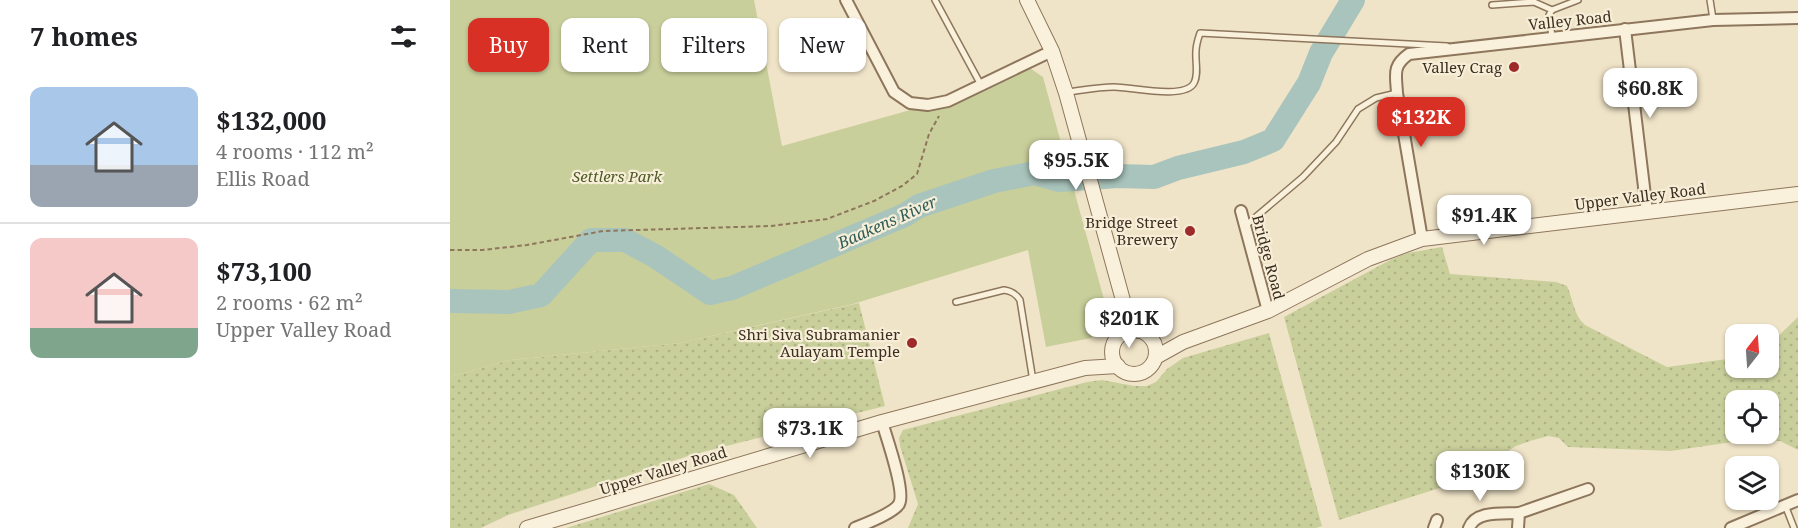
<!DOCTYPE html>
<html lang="en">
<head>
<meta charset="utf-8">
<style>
  :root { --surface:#fff; --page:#f6f6f6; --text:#202124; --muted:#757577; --line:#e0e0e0; --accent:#d93025 }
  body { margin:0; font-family:"Noto Serif",serif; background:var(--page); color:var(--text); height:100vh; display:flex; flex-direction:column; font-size:22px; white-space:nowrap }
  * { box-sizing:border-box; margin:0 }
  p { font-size:20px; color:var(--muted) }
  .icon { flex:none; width:33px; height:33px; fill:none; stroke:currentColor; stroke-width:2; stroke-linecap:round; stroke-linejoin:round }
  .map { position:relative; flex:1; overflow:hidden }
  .side { display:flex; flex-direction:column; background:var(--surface); width:450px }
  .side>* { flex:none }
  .hud { position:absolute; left:18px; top:18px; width:570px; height:54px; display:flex; gap:12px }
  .needle { width:39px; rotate:17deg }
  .tools { position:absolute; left:1275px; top:324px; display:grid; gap:12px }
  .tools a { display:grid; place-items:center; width:54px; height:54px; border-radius:12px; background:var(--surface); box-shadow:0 2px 4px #0004; font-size:30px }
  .price { position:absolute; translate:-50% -51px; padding:0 14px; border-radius:12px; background:#fff; color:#222; font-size:20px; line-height:39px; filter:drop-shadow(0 2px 3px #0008) }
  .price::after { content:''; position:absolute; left:50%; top:36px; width:18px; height:14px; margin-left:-9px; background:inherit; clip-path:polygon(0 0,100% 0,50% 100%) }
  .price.on { background:var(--accent); color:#fff }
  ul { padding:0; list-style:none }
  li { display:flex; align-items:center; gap:18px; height:150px; padding:0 30px }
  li+li { border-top:2px solid var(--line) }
  li span { display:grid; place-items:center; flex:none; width:168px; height:120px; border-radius:12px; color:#555 }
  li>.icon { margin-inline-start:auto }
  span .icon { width:72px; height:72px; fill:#fffc; stroke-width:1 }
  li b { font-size:26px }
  h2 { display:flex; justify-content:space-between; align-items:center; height:72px; padding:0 30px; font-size:26px }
  .chip { padding:0 21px; border-radius:12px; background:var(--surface); box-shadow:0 2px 4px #0004; font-size:21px; line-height:54px }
  .chip.on { background:var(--accent); color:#fff }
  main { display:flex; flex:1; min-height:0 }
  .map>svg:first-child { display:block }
  .grass { fill:url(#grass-dots); fill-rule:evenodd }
  .park { fill:#c9cf9b }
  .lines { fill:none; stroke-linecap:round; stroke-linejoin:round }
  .river { stroke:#a9c4bc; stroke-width:24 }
  .service-casing { stroke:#8d765c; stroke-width:8 }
  .minor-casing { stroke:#8d765c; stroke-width:14 }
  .tertiary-casing { stroke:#8d765c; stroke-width:16 }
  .path { stroke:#8d765c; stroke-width:2; stroke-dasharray:4.5 3; stroke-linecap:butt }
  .service { stroke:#faf1dc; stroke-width:5 }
  .minor { stroke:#faf1dc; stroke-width:10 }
  .tertiary { stroke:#faf1dc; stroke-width:14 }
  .poi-dot { fill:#9e2a2b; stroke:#f7eed8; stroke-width:2 }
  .labels { text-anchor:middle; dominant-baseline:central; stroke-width:4.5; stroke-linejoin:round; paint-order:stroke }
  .street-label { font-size:15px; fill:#3d2e20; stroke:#f7eed8 }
  .poi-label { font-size:15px; fill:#3d2e20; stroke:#f7eed8; text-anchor:end }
  .park-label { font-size:15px; font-style:italic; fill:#4d5a26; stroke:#f7eed8 }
  .water-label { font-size:16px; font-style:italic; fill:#2f5d5a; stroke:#f7eed8 }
</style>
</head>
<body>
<main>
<section class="side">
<h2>7 homes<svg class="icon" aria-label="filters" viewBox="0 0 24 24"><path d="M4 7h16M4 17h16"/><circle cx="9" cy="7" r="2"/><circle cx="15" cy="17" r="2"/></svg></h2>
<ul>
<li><span style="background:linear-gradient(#a9c7e8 65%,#9aa5b1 0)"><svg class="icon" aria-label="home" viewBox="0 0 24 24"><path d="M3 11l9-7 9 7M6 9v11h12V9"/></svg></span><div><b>$132,000</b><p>4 rooms · 112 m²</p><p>Ellis Road</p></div></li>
<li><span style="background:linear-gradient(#f6c9c9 75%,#7fa58c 0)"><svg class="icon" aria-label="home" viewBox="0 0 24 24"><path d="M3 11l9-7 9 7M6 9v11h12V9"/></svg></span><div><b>$73,100</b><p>2 rooms · 62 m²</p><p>Upper Valley Road</p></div></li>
</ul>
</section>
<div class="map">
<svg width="1348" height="528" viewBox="0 0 1348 528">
  <defs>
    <pattern id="grass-dots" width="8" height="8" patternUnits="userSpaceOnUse" patternTransform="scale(1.5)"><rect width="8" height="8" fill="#c9cf9b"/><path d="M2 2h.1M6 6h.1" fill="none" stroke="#aeb285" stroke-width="1.8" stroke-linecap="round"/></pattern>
  </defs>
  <rect width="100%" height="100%" fill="#f0e4c8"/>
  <g class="grass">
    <path d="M 992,247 L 1000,274 L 1106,282 L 1117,286 C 1123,299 1124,316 1135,325 L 1217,367 L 1285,358 L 1286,368 L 1318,368 L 1319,345 L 1348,317 L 1348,450 L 1330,441 L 1296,440 L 1221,451 L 1118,447 L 1109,438 L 1098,436 L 1080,441 L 1066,446 L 1052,455 L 1040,472 L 889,520 L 834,317 L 942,259 L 958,253 ZM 1318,400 L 1318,434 L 1286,434 L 1286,400 Z"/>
    <path d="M 409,303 L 435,406 L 241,455 L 58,515 L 31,528 L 0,528 L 0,377 L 60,360 L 230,343 Z"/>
    <path d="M 819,333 L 872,526 L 866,528 L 458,528 L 468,504 L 450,446 L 449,438 L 453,430 L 637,382 L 652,380 L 684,386 L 697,386 L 706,382 L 717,369 L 733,358 Z"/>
    <path d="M 259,484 L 284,495 L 307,528 L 116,528 Z"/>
  </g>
  <path class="park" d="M 0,0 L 304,0 L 332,146 L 478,105 L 574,64 L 593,77 L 658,314 L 654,328 L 641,338 L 596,347 L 578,250 L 403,304 L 230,343 L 60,360 L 0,377 Z"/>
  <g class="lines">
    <path class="river" d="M 0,301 L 59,302 L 91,295 L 141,240 L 175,240 L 205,256 L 260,293 L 282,288 L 455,215 L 469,206 L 544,181 L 585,173 L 609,180 L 668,176 L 704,177 L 728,168 L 794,152 L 823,140 L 859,83 L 871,53 L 903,0"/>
    <defs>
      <g id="service">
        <path d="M 485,0 L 531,85"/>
        <path d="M 1260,0 L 1263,19"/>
        <path d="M 1042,5 L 1084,2 L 1102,10"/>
        <path d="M 1102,37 L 1099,15 L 1102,10 L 1128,0"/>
        <path d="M 618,92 C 633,90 649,87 664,87 C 681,87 735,100 744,83 C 749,74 745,61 746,51 C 746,45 748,39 750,33 L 997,46"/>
        <path d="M 795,226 L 853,177 L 886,142 L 908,109 L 926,98 L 947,93"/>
        <path d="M 506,302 L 554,290 C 562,291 566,294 570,300 L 583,381"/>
        <path d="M 1335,505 L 1344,528"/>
      </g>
      <g id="minor">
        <path d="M 396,0 L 444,92 L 460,103 L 478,105 L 498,101 L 602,51"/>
        <path d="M 1175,29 L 1197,212"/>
        <path d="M 791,211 L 818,311"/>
        <path d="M 972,239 L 947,93 C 946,74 942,66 959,54 L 1263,20 L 1348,18"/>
        <path d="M 405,528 C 415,524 444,513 449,504 C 456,492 436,436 432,422"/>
        <path d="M 984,528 L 987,520"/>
        <path d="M 1019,528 C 1026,510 1053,514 1069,513"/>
        <path d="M 1068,528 L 1069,513 L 1138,489"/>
        <path d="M 1281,528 L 1348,500"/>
      </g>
      <g id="tertiary">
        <path d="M 577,0 L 602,51 L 616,93 L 674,304 L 689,331"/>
        <circle cx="684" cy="352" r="22"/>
        <path d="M 706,357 L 733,342 L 818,311 L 918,259 L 972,239 L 1348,194"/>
        <path d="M 77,528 L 432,422 L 635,368 L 668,366"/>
      </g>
    </defs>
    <use href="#service" class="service-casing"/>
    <use href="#minor" class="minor-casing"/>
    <use href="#tertiary" class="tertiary-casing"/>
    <path class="path" d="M 0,250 L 32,250 L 77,245 L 153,231 L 321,226 L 377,219 L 424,201 L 452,186 L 467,174 L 479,134 L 489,116"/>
    <use href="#service" class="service"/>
    <use href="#minor" class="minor"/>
    <use href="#tertiary" class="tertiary"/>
  </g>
  <g class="poi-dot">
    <circle cx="1064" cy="67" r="6"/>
    <circle cx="740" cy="231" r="6"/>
    <circle cx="462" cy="343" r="6"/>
  </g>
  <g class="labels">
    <g class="street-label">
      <text transform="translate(1120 20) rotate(-6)">Valley Road</text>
      <text transform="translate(1190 196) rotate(-7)">Upper Valley Road</text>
      <text transform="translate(819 257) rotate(75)">Bridge Road</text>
      <text transform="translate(213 470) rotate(-17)">Upper Valley Road</text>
    </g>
    <g class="poi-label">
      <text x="1052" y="67">Valley Crag</text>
      <text x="728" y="222">Bridge Street<tspan x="728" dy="17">Brewery</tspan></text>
      <text x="450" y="334">Shri Siva Subramanier<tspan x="450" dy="17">Aulayam Temple</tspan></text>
    </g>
    <g class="park-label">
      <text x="167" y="176">Settlers Park</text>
    </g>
    <g class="water-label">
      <text transform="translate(437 222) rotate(-24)">Baakens River</text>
    </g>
  </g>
</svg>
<div class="tools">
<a><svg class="needle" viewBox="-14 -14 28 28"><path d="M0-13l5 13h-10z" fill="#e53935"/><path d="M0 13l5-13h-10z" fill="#757577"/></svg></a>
<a><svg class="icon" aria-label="locate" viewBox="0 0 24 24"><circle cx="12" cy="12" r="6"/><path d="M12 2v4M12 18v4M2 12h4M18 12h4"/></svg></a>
<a><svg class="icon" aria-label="layers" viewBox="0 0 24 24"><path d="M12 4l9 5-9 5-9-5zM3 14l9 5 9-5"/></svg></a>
</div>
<b class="price" style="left:1200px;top:119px">$60.8K</b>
<b class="price on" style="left:971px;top:148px">$132K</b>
<b class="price" style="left:626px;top:191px">$95.5K</b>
<b class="price" style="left:1034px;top:246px">$91.4K</b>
<b class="price" style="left:679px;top:349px">$201K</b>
<b class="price" style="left:360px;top:459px">$73.1K</b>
<b class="price" style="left:1030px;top:502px">$130K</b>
<div class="hud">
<a class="chip on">Buy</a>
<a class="chip">Rent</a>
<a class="chip">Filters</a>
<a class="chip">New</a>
</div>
</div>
</main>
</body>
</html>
